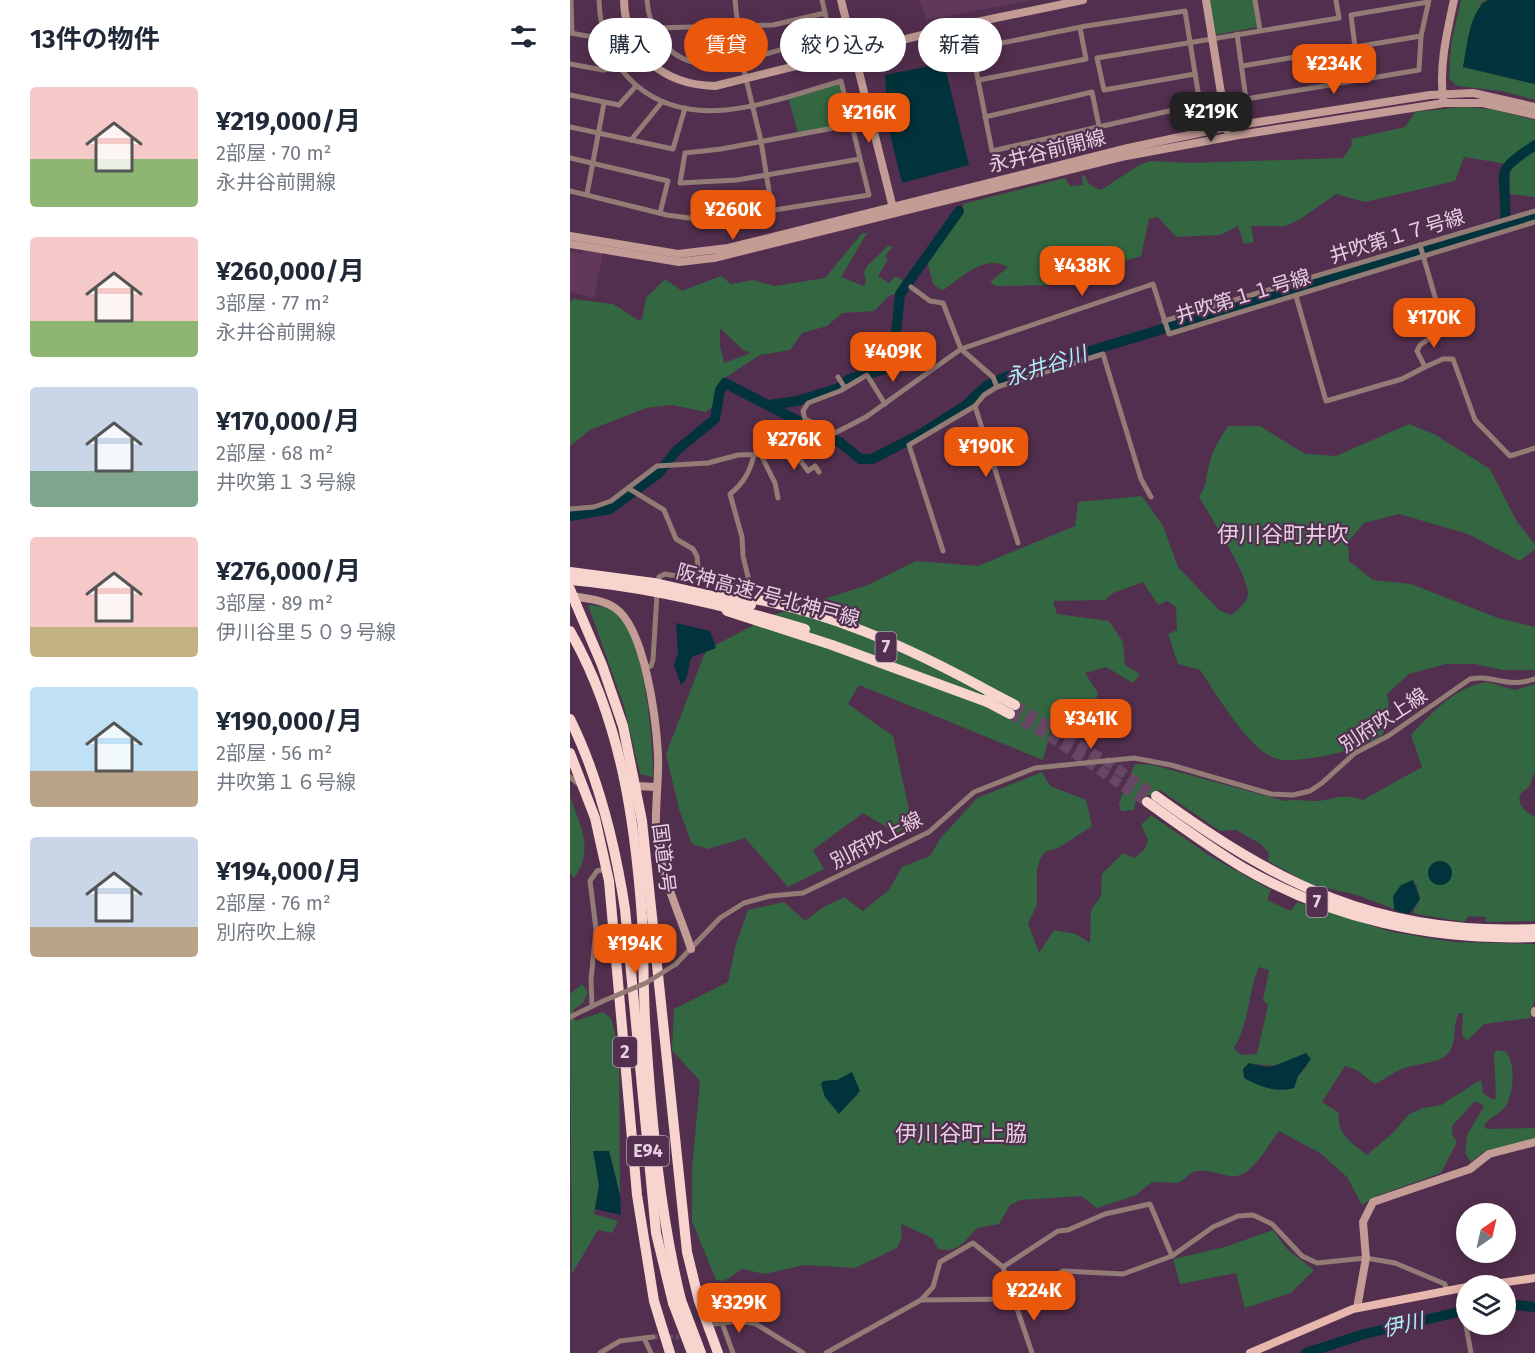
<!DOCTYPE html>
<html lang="ja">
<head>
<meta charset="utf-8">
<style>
  :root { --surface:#fff; --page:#f2f2f3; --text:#1f2937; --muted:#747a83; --accent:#ea580c }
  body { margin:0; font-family:"Fira Sans","Noto Sans JP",sans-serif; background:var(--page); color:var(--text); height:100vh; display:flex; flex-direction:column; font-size:22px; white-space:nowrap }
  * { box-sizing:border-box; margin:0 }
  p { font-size:20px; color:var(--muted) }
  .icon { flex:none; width:33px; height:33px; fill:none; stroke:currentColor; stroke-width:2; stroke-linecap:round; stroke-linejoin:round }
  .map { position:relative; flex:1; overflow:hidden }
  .details { display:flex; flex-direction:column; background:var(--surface); width:570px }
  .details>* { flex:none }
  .hud { position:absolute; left:18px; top:18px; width:570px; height:54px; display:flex; gap:12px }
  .needle { width:39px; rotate:34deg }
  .tools { position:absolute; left:886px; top:1203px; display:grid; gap:12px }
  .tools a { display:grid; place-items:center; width:60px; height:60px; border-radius:50%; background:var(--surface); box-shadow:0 3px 15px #0003; font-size:30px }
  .price { position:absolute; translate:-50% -51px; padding:0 14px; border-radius:12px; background:var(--accent); color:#fff; font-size:20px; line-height:39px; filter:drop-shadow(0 2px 3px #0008) }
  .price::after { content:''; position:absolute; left:50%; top:36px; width:18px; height:14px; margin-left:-9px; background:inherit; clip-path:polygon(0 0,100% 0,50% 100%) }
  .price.current { background:#222; color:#fff }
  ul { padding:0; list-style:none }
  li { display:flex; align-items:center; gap:18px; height:150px; padding:0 30px }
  li span { display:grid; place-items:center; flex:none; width:168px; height:120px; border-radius:6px; color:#555 }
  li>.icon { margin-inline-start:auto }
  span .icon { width:72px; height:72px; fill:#fffc; stroke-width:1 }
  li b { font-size:26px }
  h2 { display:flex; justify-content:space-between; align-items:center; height:72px; padding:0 30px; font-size:26px }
  .chip { padding:0 21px; border-radius:27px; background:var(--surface); box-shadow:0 3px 15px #0003; font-size:21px; line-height:54px }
  .chip.current { background:var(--accent); color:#fff }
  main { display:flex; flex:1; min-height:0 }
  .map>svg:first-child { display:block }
  .built { fill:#61385c }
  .green { fill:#326741; fill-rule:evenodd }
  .water { fill:#00333b }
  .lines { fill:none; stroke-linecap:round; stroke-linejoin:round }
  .river { stroke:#00333b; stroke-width:10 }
  .street-tunnel { stroke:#684764; stroke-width:5; stroke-dasharray:5 2.5; stroke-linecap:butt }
  .highway-tunnel { stroke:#684764; stroke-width:10; stroke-dasharray:10 5; stroke-linecap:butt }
  .street { stroke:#937b76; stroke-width:5 }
  .secondary { stroke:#c29c95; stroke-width:8 }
  .primary { stroke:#e7b6ac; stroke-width:8 }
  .highway { stroke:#f7d4cd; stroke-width:10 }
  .street-bridge { stroke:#937b76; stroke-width:5 }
  .highway-bridge { stroke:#f7d4cd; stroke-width:10 }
  .labels { text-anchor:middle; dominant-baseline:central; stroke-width:4.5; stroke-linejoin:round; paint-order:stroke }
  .shield { fill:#522f4e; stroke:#b99fb5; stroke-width:1.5 }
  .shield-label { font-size:18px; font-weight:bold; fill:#e5cfe1 }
  .street-label { font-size:20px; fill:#e5cfe1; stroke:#522f4e }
  .water-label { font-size:21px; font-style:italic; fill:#aeecf8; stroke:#522f4e }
  .quarter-label { font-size:22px; fill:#e5cfe1; stroke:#522f4e }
</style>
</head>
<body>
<main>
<section class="details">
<h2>13件の物件<svg class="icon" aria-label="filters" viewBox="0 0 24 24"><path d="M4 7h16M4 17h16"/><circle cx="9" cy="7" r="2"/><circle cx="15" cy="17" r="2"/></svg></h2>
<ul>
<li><span style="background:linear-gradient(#f6c9c9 60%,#8fb573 0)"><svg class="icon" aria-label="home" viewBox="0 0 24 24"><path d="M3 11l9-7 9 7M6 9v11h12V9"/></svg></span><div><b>¥219,000/月</b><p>2部屋 · 70 m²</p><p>永井谷前開線</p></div></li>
<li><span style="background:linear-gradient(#f6c9c9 70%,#8fb573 0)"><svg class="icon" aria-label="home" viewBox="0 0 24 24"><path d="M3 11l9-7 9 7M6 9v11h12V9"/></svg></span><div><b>¥260,000/月</b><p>3部屋 · 77 m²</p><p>永井谷前開線</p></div></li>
<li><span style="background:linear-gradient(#c9d6e8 70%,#7fa58c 0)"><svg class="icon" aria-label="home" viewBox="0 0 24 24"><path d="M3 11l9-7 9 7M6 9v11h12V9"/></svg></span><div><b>¥170,000/月</b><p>2部屋 · 68 m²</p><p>井吹第１３号線</p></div></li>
<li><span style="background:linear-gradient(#f6c9c9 75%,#c2b280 0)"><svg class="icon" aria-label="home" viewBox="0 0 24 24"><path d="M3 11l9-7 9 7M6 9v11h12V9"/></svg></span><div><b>¥276,000/月</b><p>3部屋 · 89 m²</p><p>伊川谷里５０９号線</p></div></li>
<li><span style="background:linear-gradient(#bfe0f5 70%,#b9a48a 0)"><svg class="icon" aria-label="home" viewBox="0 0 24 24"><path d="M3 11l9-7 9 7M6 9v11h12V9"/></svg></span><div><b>¥190,000/月</b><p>2部屋 · 56 m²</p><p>井吹第１６号線</p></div></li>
<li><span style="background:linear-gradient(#c9d6e8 75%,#b9a48a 0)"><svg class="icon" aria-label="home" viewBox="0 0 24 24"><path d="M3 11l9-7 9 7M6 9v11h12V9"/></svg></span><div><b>¥194,000/月</b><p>2部屋 · 76 m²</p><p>別府吹上線</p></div></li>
</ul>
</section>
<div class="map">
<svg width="965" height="1353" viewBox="0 0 965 1353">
  <rect width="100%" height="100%" fill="#522f4e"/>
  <g class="built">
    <path d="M 350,0 L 463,0 L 356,20 Z"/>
    <path d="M 14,249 L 33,252 L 24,298 L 0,292 L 0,252 L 12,254 Z"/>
  </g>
  <g class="green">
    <path d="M 638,0 L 683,0 L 688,27 L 644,35 Z"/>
    <path d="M 891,0 L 918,0 L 911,3 L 893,67 L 965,84 L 965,100 L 932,91 L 887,86 L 879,78 L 881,45 Z"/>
    <path d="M 271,81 L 282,124 L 228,134 L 218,96 Z"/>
    <path d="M 893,107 L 921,109 L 965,120 L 965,140 L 937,164 L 894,157 L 885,181 L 795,202 L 766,194 L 729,220 L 715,226 L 681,226 L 684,242 L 674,244 L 668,226 L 650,235 L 606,237 L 588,217 L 579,219 L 571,256 L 545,264 L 504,254 L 498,281 L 485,285 L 426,286 L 420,282 L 438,267 C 415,254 393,276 375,289 L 371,290 L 363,284 L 357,260 L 393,210 L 393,204 L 495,178 L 500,186 L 513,185 L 512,176 L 514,175 L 520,185 L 531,190 L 571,164 L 581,161 L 622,163 L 773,158 L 782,145 L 781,139 L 835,127 L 845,112 Z"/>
    <path d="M 965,148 L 965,197 L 940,194 L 940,169 Z"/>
    <path d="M 292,233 L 297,233 L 271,277 L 294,286 L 296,283 L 294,272 L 297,266 L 318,246 L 323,246 L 315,256 L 318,259 L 308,276 L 319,283 L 325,276 L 333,280 L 327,293 L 319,296 L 304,311 L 272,313 L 257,326 L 232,333 L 220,350 L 190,355 L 153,379 L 143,406 L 136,412 L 102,405 L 76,408 L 20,430 L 0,446 L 0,303 L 3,299 L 43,304 L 68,320 L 72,319 L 76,298 L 95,279 L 112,291 L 151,276 L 161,284 L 183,280 L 204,286 L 255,278 ZM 150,328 L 173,350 L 181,353 L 154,363 L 150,345 Z"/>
    <path d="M 839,424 L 864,434 L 920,469 L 946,520 L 965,545 L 965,549 L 950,561 L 898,534 L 829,514 L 794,523 L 778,542 L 779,561 L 803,580 L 841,584 L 928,618 L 965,627 L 965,670 L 933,670 L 905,664 L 876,664 L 839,674 L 817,694 C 820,706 821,729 809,737 C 792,750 729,764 708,759 C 680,753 646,693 630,670 L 608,664 L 598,634 L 607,630 L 606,607 L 597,601 L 588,605 L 573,582 L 543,593 L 535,600 L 483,601 L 487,614 L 539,621 L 553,642 L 555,665 L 570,674 L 563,683 L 536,667 L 515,673 L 528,693 L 523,710 L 540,728 L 528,736 L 520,731 L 515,737 L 484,716 L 473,760 L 289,685 L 278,704 L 323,736 L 342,823 L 327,833 L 293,813 L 243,850 L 254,869 L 218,887 L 175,838 L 138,849 L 122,844 L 109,809 L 96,754 L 136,650 L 203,615 L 298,585 L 346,561 L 408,566 L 505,526 L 508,502 L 572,496 L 593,526 L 608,567 L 649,610 L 661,615 C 668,610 677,603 678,594 C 678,574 640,516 629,497 C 638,483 635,480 639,465 C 642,451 650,438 658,426 L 690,426 L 735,454 L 766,456 Z"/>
    <path d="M 18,605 C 29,606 39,606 48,615 C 75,642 83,738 83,777 L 70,774 L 54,706 Z"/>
    <path d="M 917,682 L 945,690 L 965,684 L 965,771 L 959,787 L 950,794 C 947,807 956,811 965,817 L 965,921 L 916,922 L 916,917 L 899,916 L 894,922 L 847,914 L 843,912 L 850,899 L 846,884 L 823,896 L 824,909 L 787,895 L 740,884 L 698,861 L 699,853 L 691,844 L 666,830 L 650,831 L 590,790 L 565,802 L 564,810 L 551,811 L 549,803 L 565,764 L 583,765 L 715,801 C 726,799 734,801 745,801 C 767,800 769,792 793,800 L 852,767 L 841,735 C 863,712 884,687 917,682 Z"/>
    <path d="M 472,772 L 480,786 L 516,800 L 522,826 L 490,847 L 475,852 L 470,859 L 467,871 L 467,905 L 458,923 L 469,953 L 484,930 L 506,934 L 520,943 L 521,910 L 531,896 L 532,874 L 553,853 L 564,858 L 574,850 L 578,840 L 571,825 L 581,815 L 640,856 L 701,890 L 697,900 L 721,911 L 727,902 L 822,932 L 883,942 L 965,944 L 965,998 L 960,1018 L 914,1024 L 897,1041 L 892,1035 L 893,1013 L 889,1013 C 882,1025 887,1038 881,1049 C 874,1064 848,1063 834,1068 C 824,1072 815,1079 805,1084 L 787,1070 L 775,1066 L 752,1102 L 769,1113 C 766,1134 782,1143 797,1155 L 824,1132 L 838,1115 L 853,1108 L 871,1105 L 907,1082 L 911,1080 L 913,1093 L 923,1100 L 926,1098 L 924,1054 L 927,1050 L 936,1052 C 946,1065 944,1093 935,1107 C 929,1115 919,1117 914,1126 L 917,1129 L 965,1128 L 965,1140 L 915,1151 L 901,1162 L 895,1153 L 897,1135 L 914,1106 L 905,1101 L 882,1126 L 882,1134 L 887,1142 L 871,1173 L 809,1195 L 792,1205 L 777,1177 L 750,1153 L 709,1131 C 698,1145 681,1180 660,1176 C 648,1174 635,1168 623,1172 C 618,1174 614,1181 608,1183 L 582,1182 L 566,1195 L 527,1208 L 511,1196 L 451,1200 L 440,1205 L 429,1224 L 407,1228 C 393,1242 390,1253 368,1249 L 362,1238 L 331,1224 L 332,1237 L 327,1248 L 285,1268 L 234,1265 L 195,1274 L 172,1269 L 154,1281 L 146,1280 L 122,1221 L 122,1169 L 130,1081 L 102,1050 L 104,1009 L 158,982 L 166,944 L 178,910 L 214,902 L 235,921 L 252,908 L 274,897 L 293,911 L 319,890 L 332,867 L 360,856 L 370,839 L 407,798 ZM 689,967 L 699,970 L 693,1000 L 698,1005 L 687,1054 L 671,1055 L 664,1048 C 680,1021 677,995 689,967 ZM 736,1053 L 737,1066 L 728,1076 L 724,1088 L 683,1062 C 703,1071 717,1061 736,1053 ZM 267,1080 L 288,1095 L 278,1103 L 265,1106 L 255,1097 L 253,1081 Z"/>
    <path d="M 0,796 C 10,827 25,849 4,878 L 0,873 Z"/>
    <path d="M 12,984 L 18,992 L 13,1003 L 3,1010 L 5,1021 L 33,1012 L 41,1018 L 49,1049 L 50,1195 L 39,1151 L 24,1151 L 29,1185 L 24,1214 L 48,1221 L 42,1233 L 29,1230 L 26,1233 L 2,1274 L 0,994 Z"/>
    <path d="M 703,1230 L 717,1249 L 744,1270 L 721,1293 L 675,1308 L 666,1273 L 610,1284 L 603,1259 L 655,1247 Z"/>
  </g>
  <g class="water">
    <path d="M 918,0 L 965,0 L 965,84 L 893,67 C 897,48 899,10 918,0 Z"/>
    <path d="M 374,63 L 399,165 L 332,183 L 318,126 L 315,75 Z"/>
    <path d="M 106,623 L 140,631 L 146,648 L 122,657 C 117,666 120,679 111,685 L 104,665 L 108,653 Z"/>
    <circle cx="870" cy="873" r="12"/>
    <path d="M 843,880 L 850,899 L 839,914 L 828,912 L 824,909 L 823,896 L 831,885 Z"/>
    <path d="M 736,1053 L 741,1059 L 728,1076 L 724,1088 C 706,1093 690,1087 674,1078 L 673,1069 L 679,1063 L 695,1067 L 704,1066 Z"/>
    <path d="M 282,1072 L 290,1091 L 269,1114 L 255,1097 L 251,1084 L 253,1081 L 267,1080 Z"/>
    <path d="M 23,1151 L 39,1151 L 50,1195 L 51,1215 L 25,1209 L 29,1185 Z"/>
  </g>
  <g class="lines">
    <g class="river">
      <path d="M 934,225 C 939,208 930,179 936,169 C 941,160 957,151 965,145"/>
      <path d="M 200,405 L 227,401 L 269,388 L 279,379 L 312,370 L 323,363 L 330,294 L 389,211"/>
      <path d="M 0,516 L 40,509 L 89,473 L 106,451 L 145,419 L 150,390 L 155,383 L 271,443 L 290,459 L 302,459 L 349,435 L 395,406 L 416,386 L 438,376 L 965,216"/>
      <path d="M 936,1304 L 965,1307"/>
      <path d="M 736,1353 L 794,1334 L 897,1310"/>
    </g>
    <path class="street-tunnel" d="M 83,1337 L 109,1337"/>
    <g class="highway-tunnel">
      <path d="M 445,705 L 545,767 L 586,796"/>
      <path d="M 440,714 L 482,738 L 577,802"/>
    </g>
    <g class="street">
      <path d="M 1,0 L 2,33"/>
      <path d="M 77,0 C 79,30 97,58 128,63 C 159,69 229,44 260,35 L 252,0"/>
      <path d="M 165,0 L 171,58 L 191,141 L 202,210"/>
      <path d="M 685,0 L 690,30"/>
      <path d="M 397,24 L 422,151 L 630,104 L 615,11 L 516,26 L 402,49"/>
      <path d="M 83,28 L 203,25 L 255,13"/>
      <path d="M 0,33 L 34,39"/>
      <path d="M 667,34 L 676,99 L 849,70 L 851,36 L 859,0"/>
      <path d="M 851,36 L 785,47 L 781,15 L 858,2"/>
      <path d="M 0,64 L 33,70 L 47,67"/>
      <path d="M 672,66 L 773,49 L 780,81"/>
      <path d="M 625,74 L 534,90 L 527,58 L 769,18 L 766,0"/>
      <path d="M 409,80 L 516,59 L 510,28"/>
      <path d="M 0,95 L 49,105 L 66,86"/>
      <path d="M 415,117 L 522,92 L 529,126"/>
      <path d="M 0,127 L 103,149 L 115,108"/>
      <path d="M 61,140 L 92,102"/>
      <path d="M 0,158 L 98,181 L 90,213"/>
      <path d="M 290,159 L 167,180 L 110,183 L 115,153 L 151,149 L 301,121"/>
      <path d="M 0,191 L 97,215 L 119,218 L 173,215 L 299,195 L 271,81 C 234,92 194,106 156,110 C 83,117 31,73 29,0"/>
      <path d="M 17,194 L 34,103"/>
      <path d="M 850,245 L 874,328 L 850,345 L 847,351 L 855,367 L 873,359 L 883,359 L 905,420 L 940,456 L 965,448"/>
      <path d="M 341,287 L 360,301 L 373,303 L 391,349 L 423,377 L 427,387"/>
      <path d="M 726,296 L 756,401 L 832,379 L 855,367"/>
      <path d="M 594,321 L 965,211"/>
      <path d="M 268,377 L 275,388"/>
      <path d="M 315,404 L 297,375 L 270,391 L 238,403 L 233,411 L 235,419 L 265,433 L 296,417 L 391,349 L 583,284 L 599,334 L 965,222"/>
      <path d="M 405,406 L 448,543"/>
      <path d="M 219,445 L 238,471 L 245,466 L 249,472"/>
      <path d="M 191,455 L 205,483 L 208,498"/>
      <path d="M 58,488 L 94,510 L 106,539 L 123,549 L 127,556 L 129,580"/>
      <path d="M 0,509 L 24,507 L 41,501 L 87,466 L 138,463 L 168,455 L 202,454 L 249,426"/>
      <path d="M 373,551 L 339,445 L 405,406 L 414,395 L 427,387 L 533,354 L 571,479 L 581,497"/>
      <path d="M 88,583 L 89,577 L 95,574 L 178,588 L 180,585 L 173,556 L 172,537 L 160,494 C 174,483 180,471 184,455"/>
      <path d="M 75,667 L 81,666 L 83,660 L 87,594"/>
      <path d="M 0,777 L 11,786"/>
      <path d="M 106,964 L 150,918 L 174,903 L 200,896 L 233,893 L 359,832 L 404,792 L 465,768 L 564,758 L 601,765 L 701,794 L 723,795 L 740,791 L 752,783 L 785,753 L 818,736 L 900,679 C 926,674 934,689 965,679"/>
      <path d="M 22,1005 L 21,980 L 26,929 L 20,881 L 27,871 L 36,869"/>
      <path d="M 0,1017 L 33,1001"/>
      <path d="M 433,1267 L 462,1353"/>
      <path d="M 889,1288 L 901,1353"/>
      <path d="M 351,1300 L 444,1299 L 493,1271 L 553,1274 L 602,1256 L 643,1227 L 668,1216 L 683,1215 L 702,1224 L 732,1256 L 747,1263 L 796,1258 L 825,1263 L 875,1284 L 876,1291"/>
      <path d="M 152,1323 L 163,1353"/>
      <path d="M 145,1324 L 169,1321 L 186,1324 L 233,1353"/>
      <path d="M 74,1338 L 81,1353"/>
      <path d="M 30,1353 L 50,1341 L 83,1337"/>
      <path d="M 256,1353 L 351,1300 L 363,1287 L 370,1262 L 403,1243 L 433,1267 L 488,1231 L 498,1230 L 535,1214 L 580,1204 L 602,1256"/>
    </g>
    <g class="secondary">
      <path d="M 54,0 C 55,54 94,85 145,86 L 397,24 L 513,0"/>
      <path d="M 271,0 L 323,208"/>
      <path d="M 636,0 L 657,130"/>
      <path d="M 873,98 C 869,65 877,33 884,0"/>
      <path d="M 0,236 L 108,254 L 158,248 L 558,148 L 657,127 L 860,95 L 903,93 L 965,107"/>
      <path d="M 0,244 L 109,262 L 144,258 L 551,157 L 669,135 L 874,103 L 913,103 L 965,115"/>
      <path d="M 1,596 C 16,598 33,600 45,608 C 75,628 86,719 88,754 C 89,780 85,805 86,831 C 89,871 109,912 121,949"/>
      <path d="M 66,786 L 86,787"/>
      <path d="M 965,1011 L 965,1013"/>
      <path d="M 787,1308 L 796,1258 L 793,1222 L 803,1202 L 900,1169 L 919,1154 L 965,1142"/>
    </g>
    <g class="primary">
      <path d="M 910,1286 L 965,1278"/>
      <path d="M 680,1353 L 783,1309 L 897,1287"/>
    </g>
    <g class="highway">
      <path d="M 152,594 C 248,605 341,648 424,694"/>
      <path d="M 6,604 L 32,665 L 53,726 L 72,821 L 117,1252 L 129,1301 L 148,1353"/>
      <path d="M 157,611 L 262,645 L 420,703"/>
      <path d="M 0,631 C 50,718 65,819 72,918 C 74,957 73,997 76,1036 C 82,1125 90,1214 111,1300"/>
      <path d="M 418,691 L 445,705"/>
      <path d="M 414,700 L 440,714"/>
      <path d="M 0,719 C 29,778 45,844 55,909 L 86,1233 L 103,1303"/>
      <path d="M 0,753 L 25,818 L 39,881 L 67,1195 L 84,1301 L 100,1353"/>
      <path d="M 586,796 C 709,885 808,936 965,929"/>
      <path d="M 577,802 C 608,824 639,847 672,867 C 761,919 862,941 965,937"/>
    </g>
    <path class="street-bridge" d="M 33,1001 L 76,983 L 106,964"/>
    <g class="highway-bridge">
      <path d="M 0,572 L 84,583 L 181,605"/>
      <path d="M 0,580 C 80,587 158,606 235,629"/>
      <path d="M 0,589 L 6,604"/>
      <path d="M 111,1300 L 131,1353"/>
      <path d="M 103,1303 L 122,1353"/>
    </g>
  </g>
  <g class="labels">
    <g class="shield">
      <rect x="305.5" y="632" width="21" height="30" rx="4.5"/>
      <rect x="736.5" y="887" width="21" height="30" rx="4.5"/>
      <rect x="43" y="1037" width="24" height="30" rx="4.5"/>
      <rect x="57" y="1136" width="42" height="30" rx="4.5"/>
    </g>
    <g class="shield-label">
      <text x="316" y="647">7</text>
      <text x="747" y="902">7</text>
      <text x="55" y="1052">2</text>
      <text x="78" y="1151">E94</text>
    </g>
    <g class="street-label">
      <text transform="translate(477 151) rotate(-14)">永井谷前開線</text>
      <text transform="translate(827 236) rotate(-17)">井吹第１７号線</text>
      <text transform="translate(673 296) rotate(-17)">井吹第１１号線</text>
      <text transform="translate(198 595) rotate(15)">阪神高速7号北神戸線</text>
      <text transform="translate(813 720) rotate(-33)">別府吹上線</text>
      <text transform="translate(306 840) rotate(-27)">別府吹上線</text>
      <text transform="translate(94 858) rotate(83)">国道2号</text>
    </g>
    <g class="water-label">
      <text transform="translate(476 366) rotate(-18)">永井谷川</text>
      <text transform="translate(833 1325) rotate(-13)">伊川</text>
    </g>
    <g class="quarter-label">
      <text x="713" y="534">伊川谷町井吹</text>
      <text x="391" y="1133">伊川谷町上脇</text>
    </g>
  </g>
</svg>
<div class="tools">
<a><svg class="needle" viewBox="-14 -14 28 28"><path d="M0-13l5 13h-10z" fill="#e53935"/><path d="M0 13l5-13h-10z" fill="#747a83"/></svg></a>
<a><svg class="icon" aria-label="layers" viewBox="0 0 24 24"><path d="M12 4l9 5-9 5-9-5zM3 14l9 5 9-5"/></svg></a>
</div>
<b class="price" style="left:764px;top:95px">¥234K</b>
<b class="price current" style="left:641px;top:143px">¥219K</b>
<b class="price" style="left:299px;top:144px">¥216K</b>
<b class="price" style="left:163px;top:241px">¥260K</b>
<b class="price" style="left:512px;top:297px">¥438K</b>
<b class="price" style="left:864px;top:349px">¥170K</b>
<b class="price" style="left:323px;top:383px">¥409K</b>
<b class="price" style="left:224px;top:471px">¥276K</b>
<b class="price" style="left:416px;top:478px">¥190K</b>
<b class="price" style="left:521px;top:750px">¥341K</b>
<b class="price" style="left:65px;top:975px">¥194K</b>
<b class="price" style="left:464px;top:1322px">¥224K</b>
<b class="price" style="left:169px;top:1334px">¥329K</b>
<div class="hud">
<a class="chip">購入</a>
<a class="chip current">賃貸</a>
<a class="chip">絞り込み</a>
<a class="chip">新着</a>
</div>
</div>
</main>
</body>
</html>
